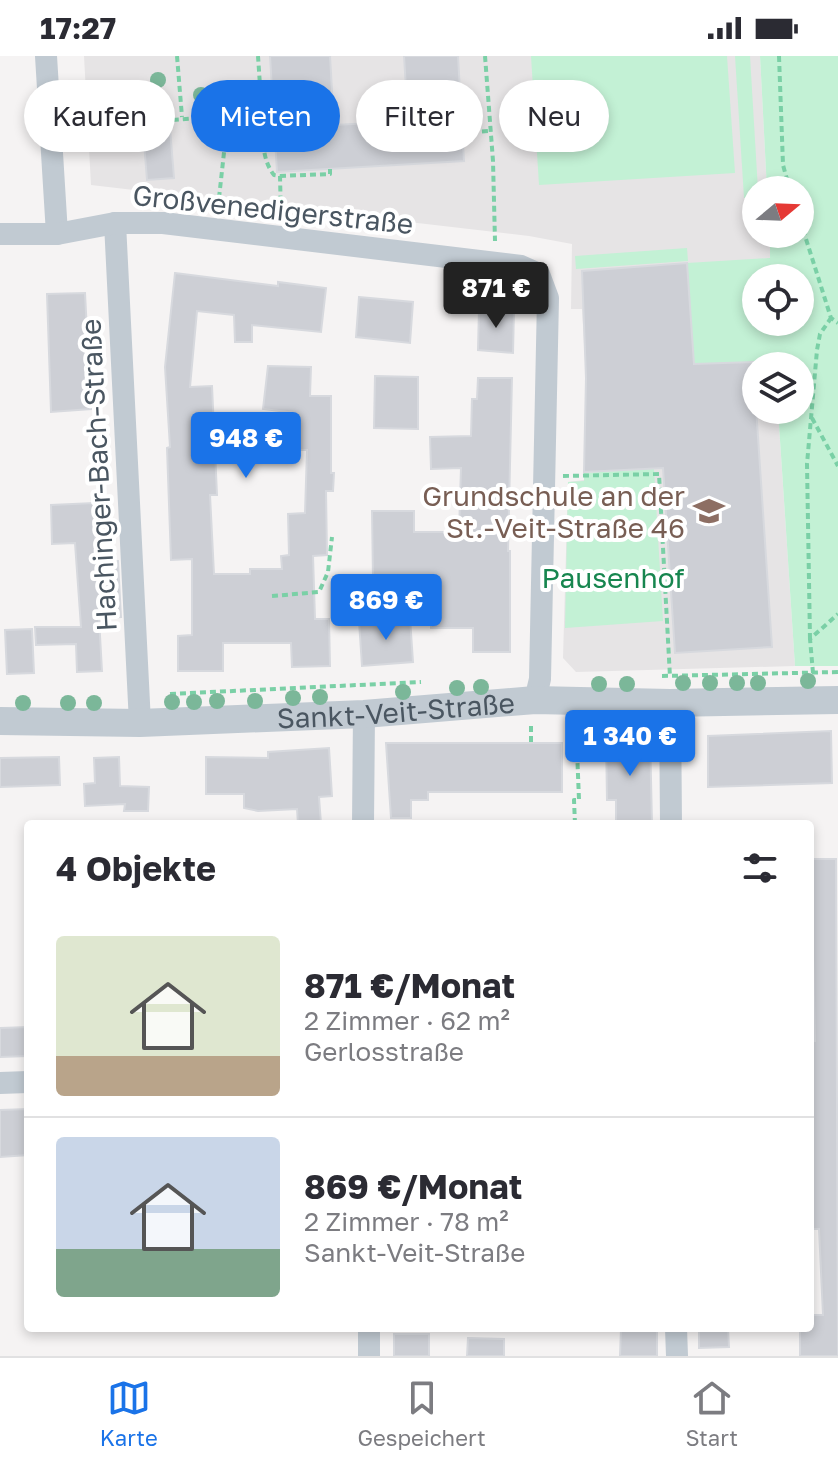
<!DOCTYPE html>
<html lang="de">
<head>
<meta charset="utf-8">
<style>
  :root { --surface:#fff; --page:#f7f7f7; --text:#2b2b33; --muted:#7c7c81; --line:#e1e1e2; --accent:#1a73e8 }
  body { margin:0; font-family:"Golos Text",sans-serif; background:var(--page); color:var(--text); height:100vh; display:flex; flex-direction:column; font-size:30px; white-space:nowrap }
  * { box-sizing:border-box; margin:0 }
  p { font-size:26px; color:var(--muted) }
  .icon { flex:none; width:44px; height:44px; fill:none; stroke:currentColor; stroke-width:2; stroke-linecap:round; stroke-linejoin:round }
  .map { position:relative; flex:1; overflow:hidden }
  .drawer { position:absolute; left:24px; top:764px; width:790px; height:512px; display:flex; flex-direction:column; background:var(--surface); border-radius:8px; box-shadow:0 4px 12px #0003 }
  .drawer>* { flex:none }
  .guide { position:absolute; left:24px; top:24px; width:790px; height:72px; display:flex; gap:16px }
  .needle { width:52px; rotate:71deg }
  .fabs { position:absolute; left:742px; top:120px; display:grid; gap:16px }
  .fabs a { display:grid; place-items:center; width:72px; height:72px; border-radius:50%; background:var(--surface); box-shadow:0 4px 12px #0003; font-size:40px }
  .price { position:absolute; translate:-50% -68px; padding:0 18px; border-radius:8px; background:var(--accent); color:#fff; font-size:26px; line-height:52px; filter:drop-shadow(0 2px 4px #0008) }
  .price::after { content:''; position:absolute; left:50%; top:48px; width:24px; height:18px; margin-left:-12px; background:inherit; clip-path:polygon(0 0,100% 0,50% 100%) }
  .price.on { background:#222; color:#fff }
  ul { padding:0; list-style:none }
  li { display:flex; align-items:center; gap:24px; height:200px; padding:0 32px }
  li+li { border-top:2px solid var(--line) }
  li span { display:grid; place-items:center; flex:none; width:224px; height:160px; border-radius:8px; color:#555 }
  li>.icon { margin-inline-start:auto }
  span .icon { width:96px; height:96px; fill:#fffc; stroke-width:1 }
  li b { font-size:34px }
  h2 { display:flex; justify-content:space-between; align-items:center; height:96px; padding:0 32px; font-size:34px }
  .tag { padding:0 28px; border-radius:36px; background:var(--surface); box-shadow:0 4px 12px #0003; font-size:28px; line-height:72px }
  .tag.on { background:var(--accent); color:#fff }
  .status { display:flex; justify-content:space-between; align-items:center; height:56px; padding:0 40px; background:var(--surface); direction:ltr }
  .status svg { height:22px; fill:currentColor }
  .tabs { display:flex; justify-content:space-around; align-items:center; height:112px; border-top:2px solid var(--line); background:var(--surface); font-size:22px; color:var(--muted) }
  .tabs a { display:grid; justify-items:center; gap:4px }
  .tabs .on { color:var(--accent) }
  .map>svg:first-child { display:block }
  .education { fill:#e6e4e5 }
  .green { fill:#c3f1d5; fill-rule:evenodd }
  .building { fill:#cdcfd5; stroke:#d7d9de; stroke-width:2 }
  .lines { fill:none; stroke-linecap:round; stroke-linejoin:round }
  .path { stroke:#7ad0a6; stroke-width:4; stroke-dasharray:6 4; stroke-linecap:butt }
  .minor { stroke:#c1cad2; stroke-width:22 }
  .tertiary { stroke:#c1cad2; stroke-width:28 }
  .tree { fill:#7bb799 }
  .labels { text-anchor:middle; dominant-baseline:central; stroke-width:8; stroke-linejoin:round; paint-order:stroke }
  .street-label { font-size:28px; fill:#4a5661; stroke:#fff }
  .education-label { font-size:28px; fill:#785e54; stroke:#fff; text-anchor:end }
  .park-label { font-size:28px; fill:#17864f; stroke:#fff }
</style>
</head>
<body>
<div class="status"><b>17:27</b><svg viewBox="0 0 49 12"><path d="M0 12V9h3v3zM5 12V6h3v6zM10 12V3h3v9zM15 12V0h3v12zM26 1h20v11H26zM47 4h2v5h-2z"/></svg></div>
<div class="map">
<svg width="838" height="1300" viewBox="0 0 838 1300">
  <rect width="100%" height="100%" fill="#f5f3f3"/>
  <path class="education" d="M 84,0 L 760,0 L 767,134 L 756,134 L 756,178 L 770,178 L 772,222 L 756,222 L 756,266 L 773,266 L 775,310 L 756,310 L 756,354 L 778,354 L 795,610 L 576,616 L 563,602 L 568,426 L 584,424 L 586,322 L 582,253 L 571,253 L 572,188 L 529,180 L 91,129 Z"/>
  <g class="green">
    <path d="M 531,0 L 727,0 L 735,117 L 539,129 Z"/>
    <path d="M 735,0 L 750,0 L 758,134 L 756,141 L 744,142 Z"/>
    <path d="M 760,0 L 838,0 L 838,610 L 795,610 L 778,354 L 800,354 L 800,310 L 775,310 L 774,305 L 694,308 L 687,207 L 770,202 L 770,178 L 800,178 L 800,134 L 767,134 ZM 756,222 L 800,222 L 800,266 L 756,266 Z"/>
    <path d="M 687,192 L 688,205 L 576,213 L 575,200 Z"/>
    <path d="M 654,413 L 663,565 L 565,572 L 568,426 L 584,425 L 584,417 Z"/>
  </g>
  <g class="building">
    <path d="M 270,0 L 330,0 L 334,69 L 408,65 L 404,0 L 458,0 L 464,105 L 277,116 Z"/>
    <path d="M 170,72 L 174,122 L 147,124 L 143,74 Z"/>
    <path d="M 687,207 L 694,308 L 753,306 L 772,591 L 675,597 L 663,412 L 584,416 L 586,322 L 582,215 Z"/>
    <path d="M 175,217 L 278,230 L 278,226 L 326,232 L 321,276 L 252,269 L 252,286 L 235,286 L 234,259 L 197,255 L 190,331 L 212,330 L 217,439 L 210,439 L 214,518 L 250,518 L 250,513 L 282,513 L 281,500 L 289,499 L 288,458 L 305,457 L 307,394 L 294,394 L 295,357 L 263,353 L 268,310 L 311,311 L 310,340 L 331,340 L 331,417 L 334,417 L 333,435 L 326,435 L 327,499 L 313,500 L 315,563 L 329,563 L 330,610 L 292,611 L 291,587 L 223,587 L 223,615 L 178,615 L 178,580 L 192,579 L 192,503 L 171,504 L 167,392 L 170,391 L 165,311 Z"/>
    <path d="M 85,237 L 91,353 L 51,356 L 47,238 Z"/>
    <path d="M 359,241 L 413,246 L 410,287 L 356,281 Z"/>
    <path d="M 479,252 L 514,253 L 513,297 L 478,294 Z"/>
    <path d="M 375,320 L 418,321 L 418,373 L 374,372 Z"/>
    <path d="M 478,322 L 512,322 L 508,495 L 510,495 L 510,596 L 473,596 L 473,572 L 431,572 L 431,520 L 373,522 L 372,455 L 414,455 L 414,476 L 459,476 L 461,412 L 431,413 L 430,381 L 471,380 L 472,343 L 477,343 Z"/>
    <path d="M 94,447 L 96,506 L 118,505 L 121,561 L 99,562 L 102,615 L 77,616 L 76,588 L 36,589 L 35,571 L 81,571 L 75,487 L 52,488 L 51,449 Z"/>
    <path d="M 410,562 L 413,606 L 362,610 L 359,565 Z"/>
    <path d="M 32,573 L 34,617 L 7,618 L 5,574 Z"/>
    <path d="M 831,675 L 832,727 L 708,731 L 708,680 Z"/>
    <path d="M 650,679 L 652,768 L 616,768 L 616,744 L 607,744 L 606,680 Z"/>
    <path d="M 386,687 L 562,687 L 562,736 L 428,736 L 428,744 L 411,744 L 411,762 L 391,762 Z"/>
    <path d="M 329,692 L 332,740 L 319,741 L 321,768 L 298,768 L 297,753 L 258,755 L 244,752 L 244,738 L 206,738 L 206,701 L 268,702 L 268,696 Z"/>
    <path d="M 59,701 L 60,729 L 0,731 L 0,702 Z"/>
    <path d="M 119,701 L 120,730 L 149,731 L 148,755 L 124,755 L 125,748 L 85,750 L 84,728 L 95,727 L 94,702 Z"/>
    <path d="M 810,803 L 836,803 L 838,1300 L 800,1300 L 800,1272 L 810,1272 L 810,1259 L 823,1259 L 819,1173 L 810,1173 L 810,985 L 815,985 L 813,900 L 810,900 Z"/>
    <path d="M 28,971 L 28,1000 L 0,1001 L 0,972 Z"/>
    <path d="M 28,1053 L 28,1099 L 0,1101 L 0,1054 Z"/>
    <path d="M 621,1272 L 657,1272 L 657,1300 L 620,1300 Z"/>
    <path d="M 699,1272 L 728,1272 L 729,1291 L 699,1292 Z"/>
    <rect x="394" y="1278" width="35" height="22"/>
    <path d="M 468,1282 L 504,1283 L 504,1300 L 467,1300 Z"/>
  </g>
  <g class="lines">
    <g class="path">
      <path d="M 177,0 L 182,61"/>
      <path d="M 485,0 L 493,105 L 495,185"/>
      <path d="M 779,0 L 783,109 L 790,134"/>
      <path d="M 274,58 L 262,59 C 263,79 261,103 274,119 L 280,120 L 281,161"/>
      <path d="M 103,69 L 228,60"/>
      <path d="M 263,76 L 275,76"/>
      <path d="M 462,77 L 489,75"/>
      <path d="M 280,120 L 330,118 L 330,113"/>
      <path d="M 219,142 L 228,60 L 262,59 L 258,0"/>
      <path d="M 800,164 L 831,262 L 838,267"/>
      <path d="M 812,362 L 838,410"/>
      <path d="M 563,420 L 659,418 L 670,621"/>
      <path d="M 272,540 L 319,536 L 328,516 L 332,481"/>
      <path d="M 810,583 L 807,408 L 817,294 L 820,278 L 831,262"/>
      <path d="M 813,617 L 810,583 L 838,558"/>
      <path d="M 662,620 L 838,616"/>
      <path d="M 170,638 L 421,626"/>
      <path d="M 531,670 L 531,688"/>
      <path d="M 575,768 L 574,744 L 579,744 L 576,669"/>
    </g>
    <g class="minor">
      <path d="M 46,0 L 57,178"/>
      <path d="M 115,167 L 140,667"/>
      <path d="M 0,178 L 57,178 L 115,167 L 163,167 L 521,210 L 539,218 L 548,242 L 540,623 L 535,644"/>
      <path d="M 670,647 L 671,768"/>
      <path d="M 363,768 L 364,658"/>
      <path d="M 0,1027 L 28,1026"/>
      <path d="M 369,1272 L 369,1300"/>
      <path d="M 676,1272 L 677,1300"/>
    </g>
    <path class="tertiary" id="s1" d="M 0,665 L 140,667 L 364,658 L 535,644 L 670,647 L 838,644"/>
  </g>
  <g class="tree">
    <circle cx="158" cy="24" r="8"/>
    <circle cx="201" cy="39" r="8"/>
    <circle cx="241" cy="43" r="8"/>
    <circle cx="160" cy="44" r="8"/>
    <circle cx="207" cy="74" r="8"/>
    <circle cx="248" cy="78" r="8"/>
    <circle cx="808" cy="625" r="8"/>
    <circle cx="683" cy="627" r="8"/>
    <circle cx="710" cy="627" r="8"/>
    <circle cx="737" cy="627" r="8"/>
    <circle cx="758" cy="627" r="8"/>
    <circle cx="599" cy="628" r="8"/>
    <circle cx="627" cy="628" r="8"/>
    <circle cx="481" cy="631" r="8"/>
    <circle cx="457" cy="632" r="8"/>
    <circle cx="403" cy="636" r="8"/>
    <circle cx="320" cy="641" r="8"/>
    <circle cx="293" cy="642" r="8"/>
    <circle cx="217" cy="645" r="8"/>
    <circle cx="255" cy="645" r="8"/>
    <circle cx="172" cy="646" r="8"/>
    <circle cx="194" cy="646" r="8"/>
    <circle cx="23" cy="647" r="8"/>
    <circle cx="68" cy="647" r="8"/>
    <circle cx="94" cy="647" r="8"/>
  </g>
  <defs>
    <symbol id="school-bare" viewBox="-9 -9 18 18"><path d="M0-5L7-2L0 1L-7-2ZM-4 1L0 2.5L4 1V4Q0 6-4 4Z" fill="#8d6e63" stroke="#fff" stroke-width="2.5" paint-order="stroke"/></symbol>
  </defs>
  <g fill-rule="evenodd">
    <use href="#school-bare" x="687" y="433" width="44" height="44"/>
  </g>
  <g class="labels">
    <g class="street-label">
      <text transform="translate(273 153) rotate(6)">Großvenedigerstraße</text>
      <text transform="translate(98 419) rotate(-93)">Hachinger-Bach-Straße</text>
      <text stroke="none"><textPath href="#s1" startOffset="396">Sankt-Veit-Straße</textPath></text>
    </g>
    <g class="education-label">
      <text x="685" y="439">Grundschule an der<tspan x="685" dy="32">St.-Veit-Straße 46</tspan></text>
    </g>
    <g class="park-label">
      <text x="613" y="521">Pausenhof</text>
    </g>
  </g>
</svg>
<div class="fabs">
<a><svg class="needle" viewBox="-14 -14 28 28"><path d="M0-13l5 13h-10z" fill="#e53935"/><path d="M0 13l5-13h-10z" fill="#7c7c81"/></svg></a>
<a><svg class="icon" aria-label="locate" viewBox="0 0 24 24"><circle cx="12" cy="12" r="6"/><path d="M12 2v4M12 18v4M2 12h4M18 12h4"/></svg></a>
<a><svg class="icon" aria-label="layers" viewBox="0 0 24 24"><path d="M12 4l9 5-9 5-9-5zM3 14l9 5 9-5"/></svg></a>
</div>
<b class="price on" style="left:496px;top:274px">871 €</b>
<b class="price" style="left:246px;top:424px">948 €</b>
<b class="price" style="left:386px;top:586px">869 €</b>
<b class="price" style="left:630px;top:722px">1 340 €</b>
<div class="guide">
<a class="tag">Kaufen</a>
<a class="tag on">Mieten</a>
<a class="tag">Filter</a>
<a class="tag">Neu</a>
</div>
<section class="drawer">
<h2>4 Objekte<svg class="icon" aria-label="filters" viewBox="0 0 24 24"><path d="M4 7h16M4 17h16"/><circle cx="9" cy="7" r="2"/><circle cx="15" cy="17" r="2"/></svg></h2>
<ul>
<li><span style="background:linear-gradient(#dfe7d0 75%,#b9a48a 0)"><svg class="icon" aria-label="home" viewBox="0 0 24 24"><path d="M3 11l9-7 9 7M6 9v11h12V9"/></svg></span><div><b>871 €/Monat</b><p>2 Zimmer · 62 m²</p><p>Gerlosstraße</p></div></li>
<li><span style="background:linear-gradient(#c9d6e8 70%,#7fa58c 0)"><svg class="icon" aria-label="home" viewBox="0 0 24 24"><path d="M3 11l9-7 9 7M6 9v11h12V9"/></svg></span><div><b>869 €/Monat</b><p>2 Zimmer · 78 m²</p><p>Sankt-Veit-Straße</p></div></li>
</ul>
</section>
</div>
<nav class="tabs">
<a class="on"><svg class="icon" aria-label="map" viewBox="0 0 24 24"><path d="M3 6l6-2 6 2 6-2v14l-6 2-6-2-6 2zM9 4v14M15 6v14"/></svg>Karte</a>
<a><svg class="icon" aria-label="saved" viewBox="0 0 24 24"><path d="M7 4h10v16l-5-4-5 4z"/></svg>Gespeichert</a>
<a><svg class="icon" aria-label="home" viewBox="0 0 24 24"><path d="M3 11l9-7 9 7M6 9v11h12V9"/></svg>Start</a>
</nav>
</body>
</html>
